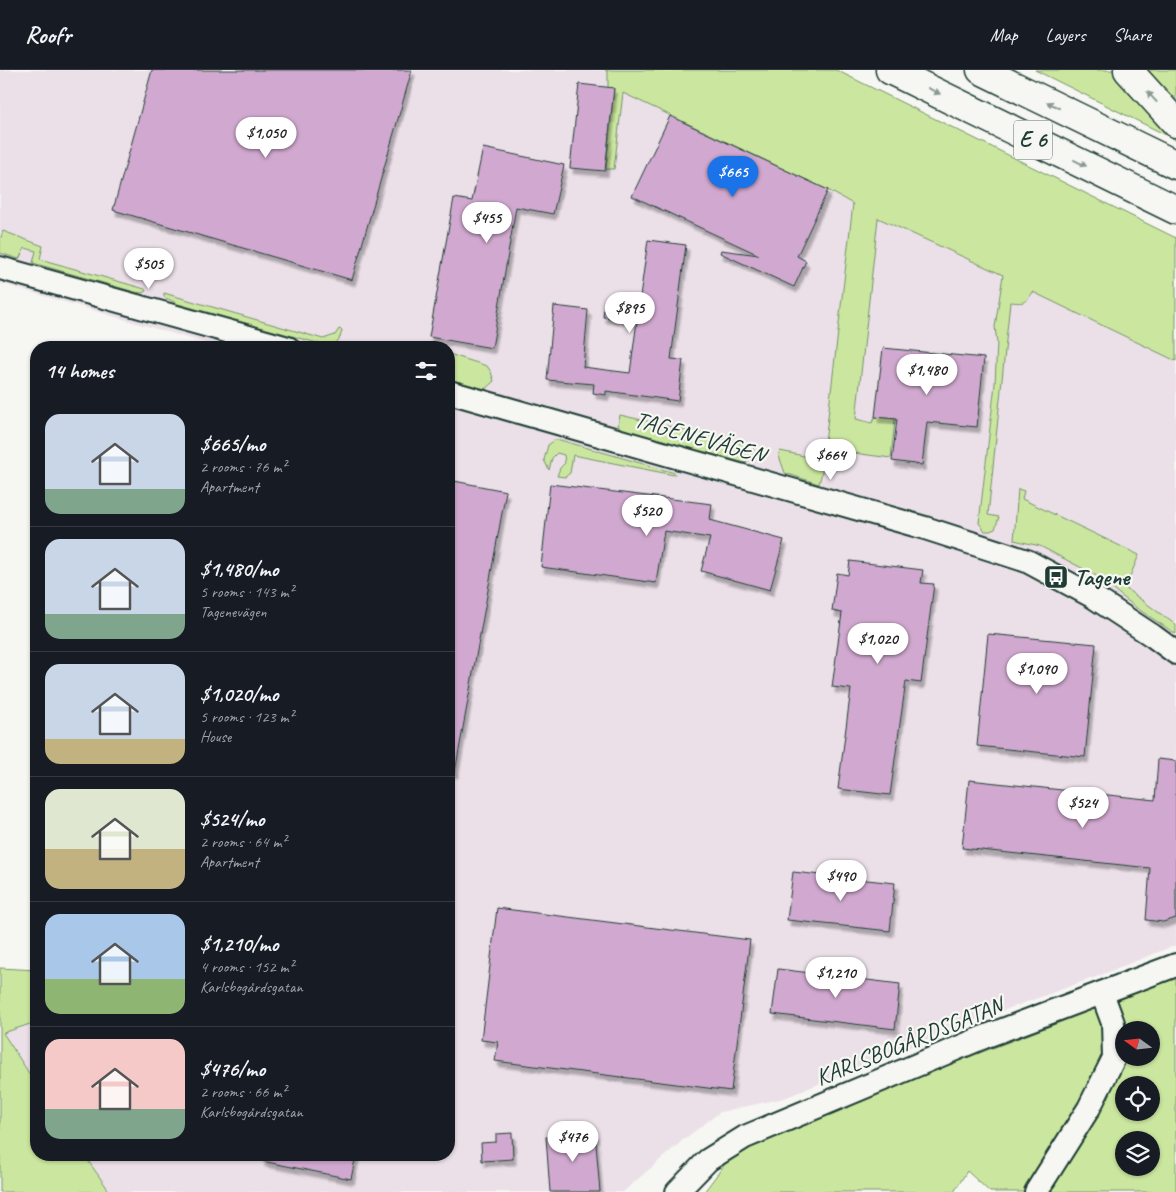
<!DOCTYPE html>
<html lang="en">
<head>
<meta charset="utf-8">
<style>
  :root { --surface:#171b24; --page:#242831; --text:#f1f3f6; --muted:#9ea1a6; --line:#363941; --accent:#1a73e8 }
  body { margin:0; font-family:Caveat,sans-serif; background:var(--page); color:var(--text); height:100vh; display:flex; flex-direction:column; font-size:19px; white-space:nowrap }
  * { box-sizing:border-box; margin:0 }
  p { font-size:16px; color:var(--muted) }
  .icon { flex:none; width:28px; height:28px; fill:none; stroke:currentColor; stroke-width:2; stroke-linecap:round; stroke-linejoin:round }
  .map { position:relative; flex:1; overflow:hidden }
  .details { position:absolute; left:30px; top:271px; width:425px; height:820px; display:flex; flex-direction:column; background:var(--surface); border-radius:20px; box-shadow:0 1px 4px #0004 }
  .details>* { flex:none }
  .needle { width:32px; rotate:285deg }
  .controls { position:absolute; left:1115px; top:951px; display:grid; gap:10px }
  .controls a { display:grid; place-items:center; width:45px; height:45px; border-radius:50%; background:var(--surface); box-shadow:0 1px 4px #0004; font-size:25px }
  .price { position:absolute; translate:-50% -42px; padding:0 11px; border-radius:18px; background:#fff; color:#222; font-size:16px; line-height:32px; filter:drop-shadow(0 1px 2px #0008) }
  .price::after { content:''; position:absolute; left:50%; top:30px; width:15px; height:11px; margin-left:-8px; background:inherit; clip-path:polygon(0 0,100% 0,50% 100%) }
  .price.current { background:var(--accent); color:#fff }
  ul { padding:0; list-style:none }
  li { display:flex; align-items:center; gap:15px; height:125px; padding:0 15px }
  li+li { border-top:1px solid var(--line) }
  li span { display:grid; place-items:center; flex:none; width:140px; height:100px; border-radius:15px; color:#555 }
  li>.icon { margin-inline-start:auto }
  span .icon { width:60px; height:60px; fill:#fffc; stroke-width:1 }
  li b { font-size:21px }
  h2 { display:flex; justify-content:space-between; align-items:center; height:60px; padding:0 15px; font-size:21px }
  header { display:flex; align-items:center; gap:30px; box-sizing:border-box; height:70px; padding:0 25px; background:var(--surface); border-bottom:1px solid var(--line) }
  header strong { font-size:24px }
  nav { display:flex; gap:28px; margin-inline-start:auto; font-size:18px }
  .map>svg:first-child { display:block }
  .built { fill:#ebdfe8 }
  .green { fill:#cbe79f; stroke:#75926a; fill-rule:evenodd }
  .building { fill:#d1a9d0; stroke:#1f3d34; filter:url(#shadow) }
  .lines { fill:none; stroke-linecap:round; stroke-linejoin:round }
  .minor-casing { stroke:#1f3d34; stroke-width:26 }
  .highway-casing { stroke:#1f3d34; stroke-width:31 }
  .minor { stroke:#f6f6f2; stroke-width:22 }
  .highway { stroke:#f6f6f2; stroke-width:28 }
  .oneway { fill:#8a9a93 }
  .labels { text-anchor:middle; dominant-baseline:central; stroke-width:4.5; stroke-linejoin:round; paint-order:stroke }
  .shield { fill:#f6f6f2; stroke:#60746d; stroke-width:1 }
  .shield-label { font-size:22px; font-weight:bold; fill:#1f3d34 }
  .street-label { font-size:24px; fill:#1f3d34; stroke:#f6f6f2 }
  .poi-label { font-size:24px; font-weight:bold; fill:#1f3d34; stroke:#f6f6f2; text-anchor:start }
</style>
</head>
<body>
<header>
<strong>Roofr</strong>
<nav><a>Map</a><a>Layers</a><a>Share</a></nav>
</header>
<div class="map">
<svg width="1176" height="1122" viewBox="0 0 1176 1122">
  <defs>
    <filter id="shadow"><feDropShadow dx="3" dy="5.5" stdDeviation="1" flood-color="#0004"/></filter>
  </defs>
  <rect width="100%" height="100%" fill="#f6f6f2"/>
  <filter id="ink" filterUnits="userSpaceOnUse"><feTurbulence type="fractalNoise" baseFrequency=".02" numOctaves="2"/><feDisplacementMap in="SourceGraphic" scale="10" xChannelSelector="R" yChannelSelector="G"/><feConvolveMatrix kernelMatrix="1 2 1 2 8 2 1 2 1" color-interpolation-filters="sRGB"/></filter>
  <g filter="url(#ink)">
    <g class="built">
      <path d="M 0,0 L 623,0 L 1176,282 L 1176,875 L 1098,906 L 974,951 L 784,1028 L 720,1042 L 683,1070 L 623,1122 L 110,1122 L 84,1085 L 449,1085 L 449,278 L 219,277 L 0,213 Z"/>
      <path d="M 36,952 L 36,1014 L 3,963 Z"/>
    </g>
    <g class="green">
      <path d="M 605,0 L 836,0 L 1176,168 L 1176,291 L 1033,222 C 1025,234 1023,233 1010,232 L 988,445 L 999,447 L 995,459 L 990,461 L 985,461 L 979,453 L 995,314 L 997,273 L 995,257 L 1003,205 L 878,148 L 856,349 L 872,353 L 875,347 L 895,349 L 891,388 L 838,381 L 835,396 L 824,394 L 819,414 L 785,403 L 779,386 L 780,381 L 823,390 L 853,134 L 828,120 L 623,23 L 614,99 L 606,99 L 614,19 L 608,18 L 608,2 Z"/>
      <path d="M 1035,0 L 1116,0 L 1125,16 L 1154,51 L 1176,67 L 1176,70 Z"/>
      <path d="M 1146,0 L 1176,0 L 1176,34 Z"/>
      <path d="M 3,161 L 43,176 L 40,189 L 145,219 L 146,221 L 142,223 L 135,222 L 33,193 L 36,181 L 25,178 L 19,189 L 0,183 L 0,170 Z"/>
      <path d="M 164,223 L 323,269 L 335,265 L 339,259 L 342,260 C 340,271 335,277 324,275 L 178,234 L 164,227 Z"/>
      <path d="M 449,284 L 487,296 L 491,302 L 494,311 L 485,319 L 449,309 Z"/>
      <path d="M 620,345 L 754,376 C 753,383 751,389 745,393 L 622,359 L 618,356 Z"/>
      <path d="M 555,370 L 560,370 L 675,403 L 674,405 L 573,385 L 570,403 L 565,407 L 557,406 L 560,398 L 565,393 L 564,385 L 557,383 L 552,388 L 549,400 L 544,390 L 548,375 Z"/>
      <path d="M 1018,419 L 1024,421 L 1022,429 L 1139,485 L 1125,518 L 1176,555 L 1176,564 L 1138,539 L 1095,505 L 1040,476 L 1014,470 Z"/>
      <path d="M 0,898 L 36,900 L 36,952 L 3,963 L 36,1014 L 36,1085 L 84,1085 L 110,1122 L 0,1122 Z"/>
      <path d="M 1176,908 L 1176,1122 L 990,1122 L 967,1101 L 954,1122 L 704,1122 L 728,1090 L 783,1058 ZM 1124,960 L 1151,960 L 1151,988 L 1124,988 ZM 1124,1015 L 1151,1015 L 1151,1042 L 1124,1042 ZM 1124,1070 L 1151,1070 L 1151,1098 L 1124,1098 Z"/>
    </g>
    <g class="building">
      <path d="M 152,0 L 412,0 L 352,210 L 113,140 Z"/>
      <path d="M 579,14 L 614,18 L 605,101 L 570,98 Z"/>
      <path d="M 670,46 L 828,120 L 797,186 L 806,191 L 794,217 L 720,183 L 721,180 L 759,185 L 632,126 Z"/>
      <path d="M 483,78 L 564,95 L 553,144 L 516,137 L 492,278 L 429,267 L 454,128 L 472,131 Z"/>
      <path d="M 648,170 L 686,175 L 671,289 L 683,290 L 678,331 L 606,321 L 606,325 L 593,323 L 594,314 L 547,310 L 554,236 L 588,240 L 583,297 L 630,303 L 637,251 L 603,247 L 605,230 L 639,234 Z"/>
      <path d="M 883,278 L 984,288 L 977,357 L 927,352 L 922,395 L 892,391 L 897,349 L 875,347 Z"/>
      <path d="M 449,410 L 506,421 L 455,702 L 449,702 Z"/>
      <path d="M 550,414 L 712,434 L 710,450 L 784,470 L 770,520 L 701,501 L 710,468 L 664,461 L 656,513 L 541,497 Z"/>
      <path d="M 850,491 L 923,500 L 921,513 L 934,514 L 921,613 L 906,611 L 890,725 L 838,719 L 851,619 L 832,617 L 842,543 L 832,541 L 837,503 L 848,505 Z"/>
      <path d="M 988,564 L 1096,574 L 1085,687 L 977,676 Z"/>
      <path d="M 1158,689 L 1176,691 L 1176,848 L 1163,852 L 1146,850 L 1150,798 L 962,778 L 969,710 L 1155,730 Z"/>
      <path d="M 793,802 L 895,813 L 890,861 L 787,850 Z"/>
      <path d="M 497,838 L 750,870 L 731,1021 L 495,991 L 498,972 L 481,970 Z"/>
      <path d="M 778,899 L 900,914 L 895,959 L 772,944 Z"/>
      <path d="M 595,1062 L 600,1122 L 550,1122 L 546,1067 Z"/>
      <path d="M 512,1063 L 513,1089 L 482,1091 L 481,1073 L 496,1072 L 496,1064 Z"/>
      <path d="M 262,1085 L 356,1085 L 351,1109 L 262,1091 Z"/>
    </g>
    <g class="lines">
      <defs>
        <g id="minor">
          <path d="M 0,198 L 288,278"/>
          <path d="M 449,322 L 925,458 L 1027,491 L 1092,526 L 1153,566 L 1176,583"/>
          <path d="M 677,1122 L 708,1090 L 745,1067 L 984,967 L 1176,895"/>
          <path d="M 1036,1122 L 1089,1038 L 1114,988 L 1113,953 L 1102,923"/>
        </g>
        <g id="highway">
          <path d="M 890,0 L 1176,140"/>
          <path d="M 981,0 L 1176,95"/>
          <path d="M 1128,0 L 1176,53"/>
        </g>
      </defs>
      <use href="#minor" class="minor-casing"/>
      <use href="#highway" class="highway-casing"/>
      <use href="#minor" class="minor"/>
      <use href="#highway" class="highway"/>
    </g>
    <defs><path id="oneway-solid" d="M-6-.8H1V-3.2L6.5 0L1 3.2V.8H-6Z" transform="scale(1.25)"/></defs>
    <g class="oneway">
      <use href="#oneway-solid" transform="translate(934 21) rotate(26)"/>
      <use href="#oneway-solid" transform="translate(1152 27) rotate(-133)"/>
      <use href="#oneway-solid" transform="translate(1053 35) rotate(-154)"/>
      <use href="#oneway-solid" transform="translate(1080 93) rotate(26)"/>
    </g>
  </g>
  <defs>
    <symbol id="bus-square" viewBox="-11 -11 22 22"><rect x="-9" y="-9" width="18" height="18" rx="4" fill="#1f3d34" stroke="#f6f6f2"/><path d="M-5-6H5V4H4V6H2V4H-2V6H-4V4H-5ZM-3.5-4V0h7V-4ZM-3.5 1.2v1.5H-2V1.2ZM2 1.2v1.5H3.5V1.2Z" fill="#fff"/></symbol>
  </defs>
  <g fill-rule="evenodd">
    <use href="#bus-square" x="1042" y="493" width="28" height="28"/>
  </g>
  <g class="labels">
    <rect class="shield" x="1014" y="50.5" width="38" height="39" rx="4"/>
    <g class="shield-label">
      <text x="1033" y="70">E 6</text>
    </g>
    <g class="street-label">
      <text transform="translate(700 367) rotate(16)">TAGENEVÄGEN</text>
      <text transform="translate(909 971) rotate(-22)">KARLSBOGÅRDSGATAN</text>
    </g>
    <g class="poi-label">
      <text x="1074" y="507">Tagene</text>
    </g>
  </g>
</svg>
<div class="controls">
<a><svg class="needle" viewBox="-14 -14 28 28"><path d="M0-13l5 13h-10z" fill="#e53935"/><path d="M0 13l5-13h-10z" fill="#9ea1a6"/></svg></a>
<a><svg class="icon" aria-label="locate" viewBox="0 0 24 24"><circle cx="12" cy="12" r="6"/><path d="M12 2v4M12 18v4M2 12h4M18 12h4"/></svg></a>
<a><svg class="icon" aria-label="layers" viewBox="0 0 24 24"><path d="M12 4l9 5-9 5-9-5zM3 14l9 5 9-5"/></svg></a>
</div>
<b class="price" style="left:266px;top:89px">$1,050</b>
<b class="price current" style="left:733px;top:128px">$665</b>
<b class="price" style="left:487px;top:174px">$455</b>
<b class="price" style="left:149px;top:220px">$505</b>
<b class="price" style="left:630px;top:264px">$895</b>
<b class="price" style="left:927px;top:326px">$1,480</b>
<b class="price" style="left:831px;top:411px">$664</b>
<b class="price" style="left:647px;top:467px">$520</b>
<b class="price" style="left:878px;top:595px">$1,020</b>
<b class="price" style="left:1037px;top:625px">$1,090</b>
<b class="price" style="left:1083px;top:759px">$524</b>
<b class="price" style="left:841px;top:832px">$490</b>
<b class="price" style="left:836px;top:929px">$1,210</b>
<b class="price" style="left:573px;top:1093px">$476</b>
<section class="details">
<h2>14 homes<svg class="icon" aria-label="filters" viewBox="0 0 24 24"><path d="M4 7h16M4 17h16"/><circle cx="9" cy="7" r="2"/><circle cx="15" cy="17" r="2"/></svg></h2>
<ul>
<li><span style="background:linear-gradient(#c9d6e8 75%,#7fa58c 0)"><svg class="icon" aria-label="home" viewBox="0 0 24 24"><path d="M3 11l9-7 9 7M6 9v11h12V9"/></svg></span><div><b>$665/mo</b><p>2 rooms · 76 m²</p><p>Apartment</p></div></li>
<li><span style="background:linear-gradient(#c9d6e8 75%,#7fa58c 0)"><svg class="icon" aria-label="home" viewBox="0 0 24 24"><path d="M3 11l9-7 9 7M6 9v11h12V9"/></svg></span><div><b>$1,480/mo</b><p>5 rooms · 143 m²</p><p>Tagenevägen</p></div></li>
<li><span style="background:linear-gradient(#c9d6e8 75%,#c2b280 0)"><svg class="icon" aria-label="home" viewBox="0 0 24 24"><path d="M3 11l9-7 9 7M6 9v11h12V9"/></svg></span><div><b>$1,020/mo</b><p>5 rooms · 123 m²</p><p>House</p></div></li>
<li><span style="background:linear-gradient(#dfe7d0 60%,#c2b280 0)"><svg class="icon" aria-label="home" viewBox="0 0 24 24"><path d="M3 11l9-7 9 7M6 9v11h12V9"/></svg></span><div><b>$524/mo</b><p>2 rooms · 64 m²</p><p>Apartment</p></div></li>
<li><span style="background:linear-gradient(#a9c7e8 65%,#8fb573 0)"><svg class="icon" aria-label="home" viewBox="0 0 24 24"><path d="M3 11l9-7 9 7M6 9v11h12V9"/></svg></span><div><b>$1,210/mo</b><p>4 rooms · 152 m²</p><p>Karlsbogårdsgatan</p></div></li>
<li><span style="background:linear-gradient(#f6c9c9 70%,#7fa58c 0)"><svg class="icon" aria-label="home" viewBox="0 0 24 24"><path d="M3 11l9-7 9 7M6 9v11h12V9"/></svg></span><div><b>$476/mo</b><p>2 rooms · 66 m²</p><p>Karlsbogårdsgatan</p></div></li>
</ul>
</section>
</div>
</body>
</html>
